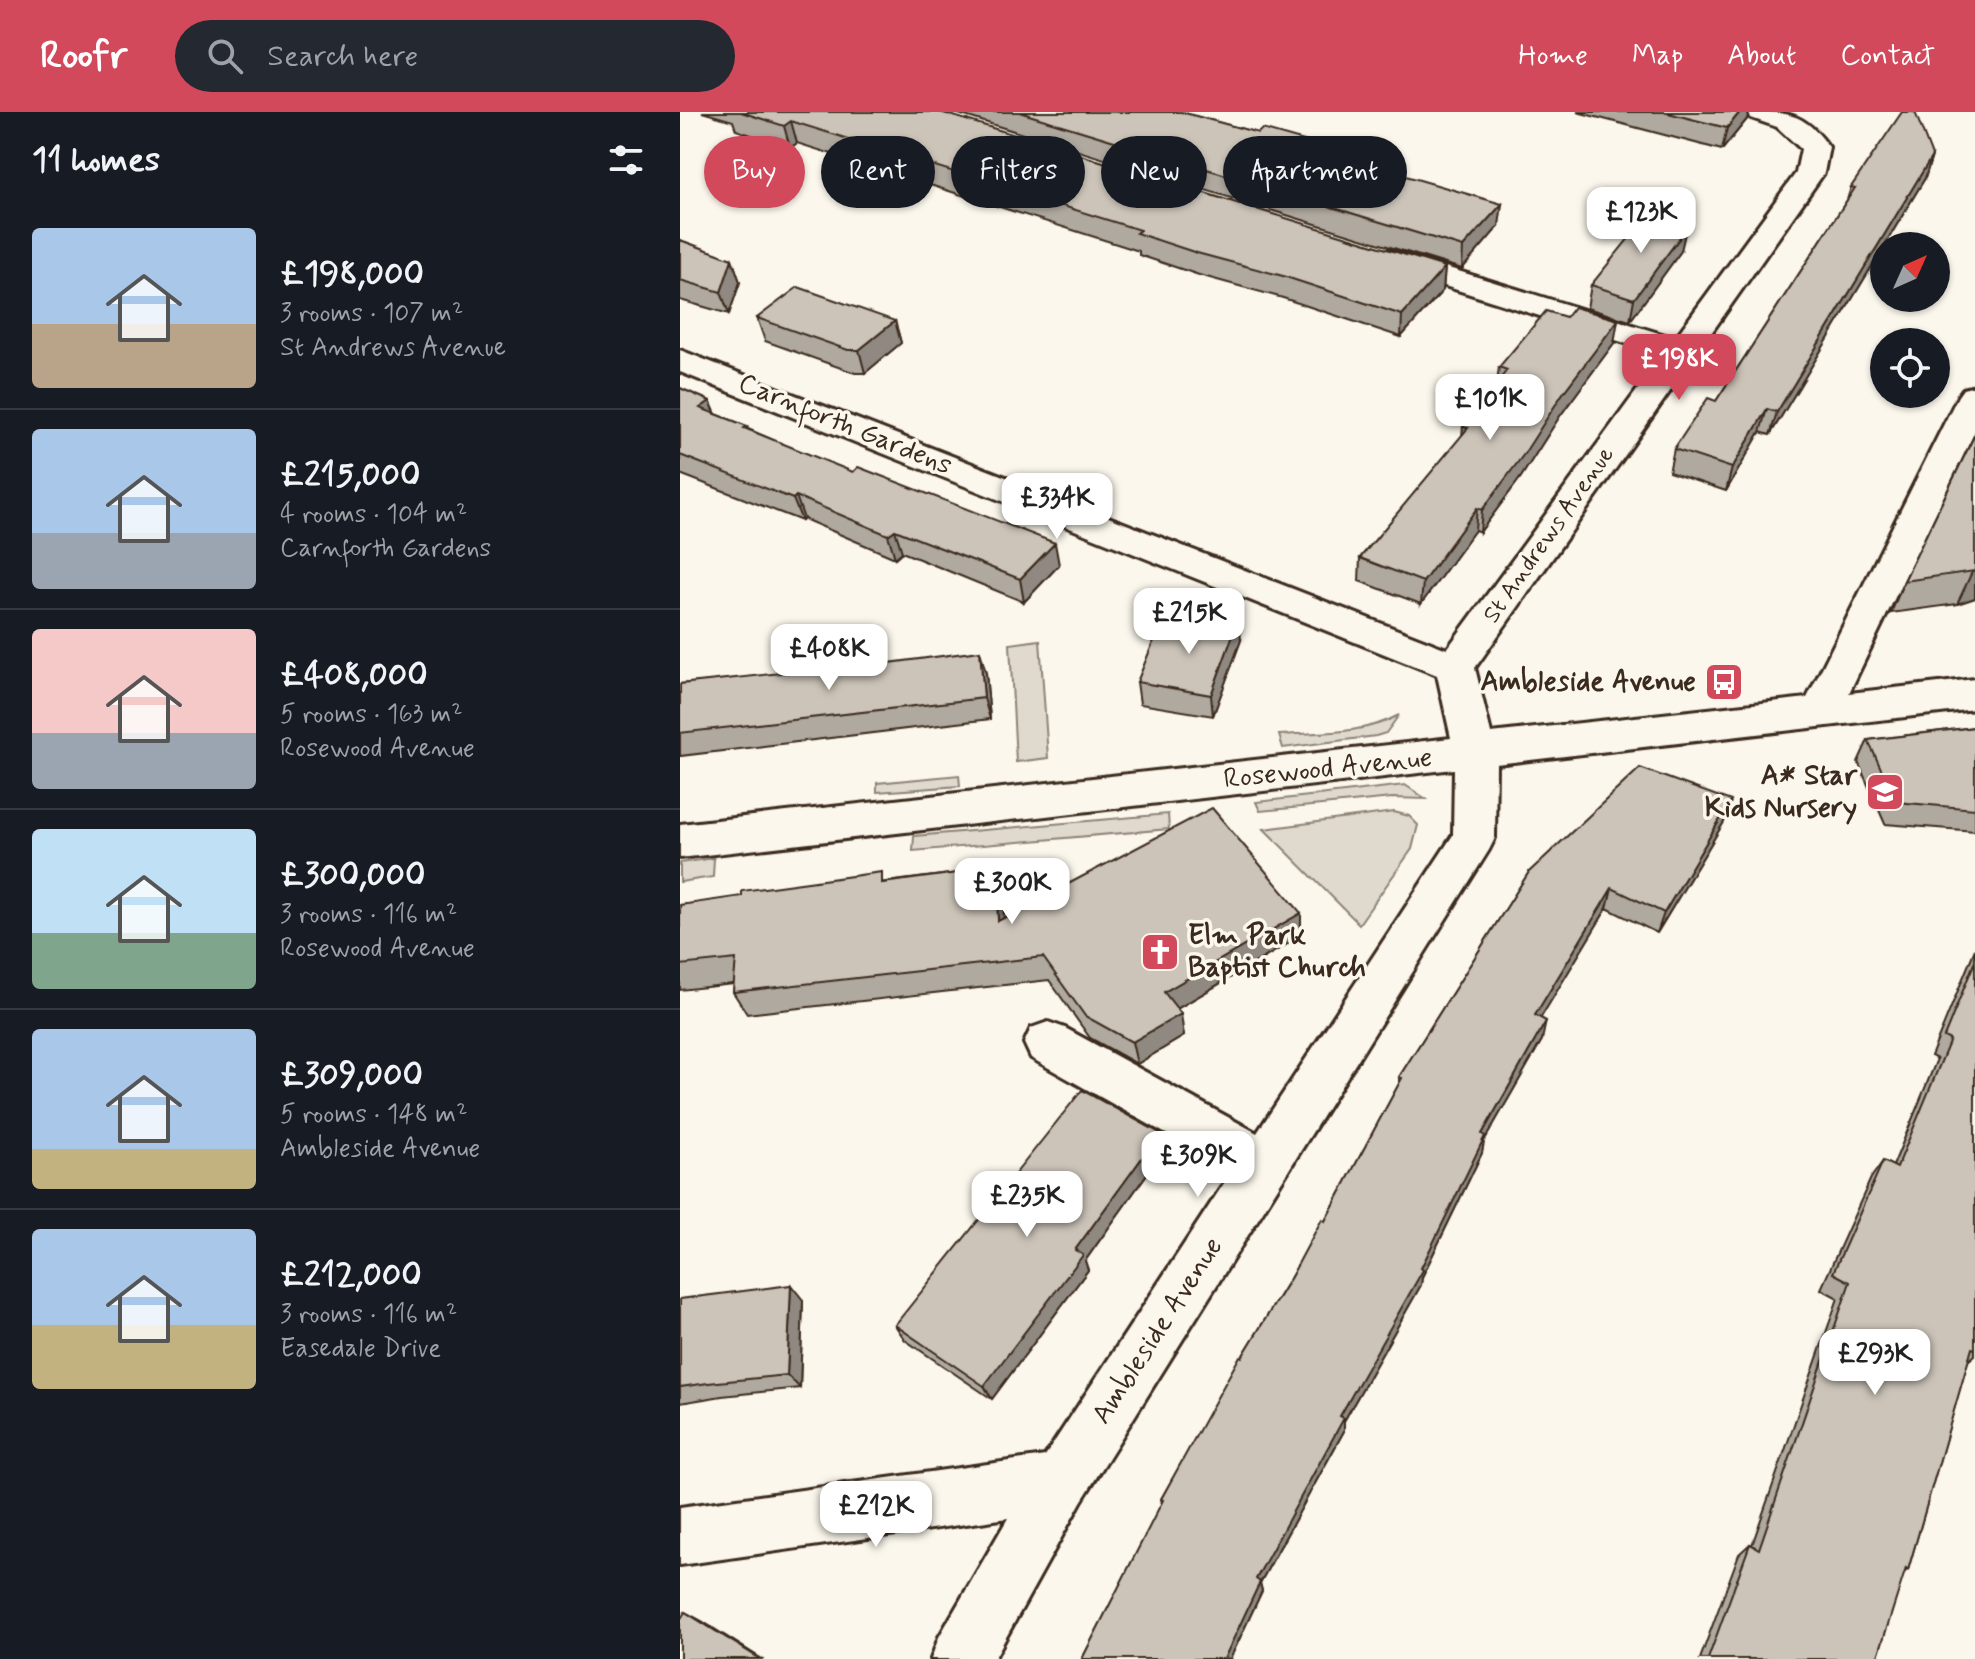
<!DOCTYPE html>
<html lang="en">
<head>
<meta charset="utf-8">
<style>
  :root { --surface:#171b24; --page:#242831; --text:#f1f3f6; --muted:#9ea1a6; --line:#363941; --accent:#d1495b }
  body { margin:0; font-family:Mynerve,sans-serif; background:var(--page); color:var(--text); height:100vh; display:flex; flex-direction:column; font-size:30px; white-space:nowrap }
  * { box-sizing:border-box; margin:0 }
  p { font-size:26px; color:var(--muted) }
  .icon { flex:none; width:44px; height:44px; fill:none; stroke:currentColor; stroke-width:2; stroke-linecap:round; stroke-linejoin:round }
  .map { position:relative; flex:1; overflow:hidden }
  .drawer { display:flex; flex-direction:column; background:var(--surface); width:680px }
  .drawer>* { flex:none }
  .hud { position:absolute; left:24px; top:24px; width:760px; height:72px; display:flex; gap:16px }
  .needle { width:52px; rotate:45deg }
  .controls { position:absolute; left:1190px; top:120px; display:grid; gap:16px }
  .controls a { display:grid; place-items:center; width:80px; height:80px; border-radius:50%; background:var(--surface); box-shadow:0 2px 6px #0004; font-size:40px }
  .price { position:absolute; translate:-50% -68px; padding:0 18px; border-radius:16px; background:#fff; color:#222; font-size:26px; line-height:52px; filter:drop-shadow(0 2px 4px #0008) }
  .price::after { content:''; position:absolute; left:50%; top:48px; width:24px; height:18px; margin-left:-12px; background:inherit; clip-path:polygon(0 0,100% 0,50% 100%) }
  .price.on { background:var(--accent); color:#fff }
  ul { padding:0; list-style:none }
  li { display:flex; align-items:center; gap:24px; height:200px; padding:0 32px }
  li+li { border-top:2px solid var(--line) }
  li span { display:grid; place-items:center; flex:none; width:224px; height:160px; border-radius:8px; color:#555 }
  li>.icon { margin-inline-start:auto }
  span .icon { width:96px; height:96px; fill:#fffc; stroke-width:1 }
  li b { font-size:34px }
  h2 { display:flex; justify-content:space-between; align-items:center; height:96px; padding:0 32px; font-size:34px }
  .pill { padding:0 28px; border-radius:36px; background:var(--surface); box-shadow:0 2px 6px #0004; font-size:28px; line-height:72px }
  .pill.on { background:var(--accent); color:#fff }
  header { display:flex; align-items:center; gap:48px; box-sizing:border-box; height:112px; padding:0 40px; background:var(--accent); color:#fff }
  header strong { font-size:38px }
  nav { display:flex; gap:44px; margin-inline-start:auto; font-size:28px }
  .search { width:560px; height:72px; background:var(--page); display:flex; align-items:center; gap:20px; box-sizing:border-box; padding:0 28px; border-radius:44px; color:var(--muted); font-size:30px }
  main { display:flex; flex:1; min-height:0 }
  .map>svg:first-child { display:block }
  .green { fill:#dfd9ce; stroke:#8d8276; stroke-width:2 }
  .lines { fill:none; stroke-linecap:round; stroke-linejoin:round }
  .minor-casing { stroke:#3b2a1e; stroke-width:6 }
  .minor { fill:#fbf7ec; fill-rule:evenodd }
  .wall { fill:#afa99f; stroke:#3b2a1e; stroke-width:2 }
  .shaded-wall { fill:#8f8982; stroke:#3b2a1e; stroke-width:2 }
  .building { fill:#ccc4b9; stroke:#3b2a1e; stroke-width:2 }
  .labels { text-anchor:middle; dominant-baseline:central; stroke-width:7; stroke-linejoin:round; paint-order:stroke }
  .far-street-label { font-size:24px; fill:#3b2a1e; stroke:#fbf7ec }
  .street-label { font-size:28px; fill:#3b2a1e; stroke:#fbf7ec }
  .poi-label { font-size:28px; font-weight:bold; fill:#3b2a1e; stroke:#fbf7ec; text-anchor:end }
</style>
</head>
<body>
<header>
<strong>Roofr</strong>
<div class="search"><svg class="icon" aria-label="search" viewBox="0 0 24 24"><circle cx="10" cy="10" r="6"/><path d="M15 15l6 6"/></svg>Search here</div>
<nav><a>Home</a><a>Map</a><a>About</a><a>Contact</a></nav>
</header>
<main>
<section class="drawer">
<h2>11 homes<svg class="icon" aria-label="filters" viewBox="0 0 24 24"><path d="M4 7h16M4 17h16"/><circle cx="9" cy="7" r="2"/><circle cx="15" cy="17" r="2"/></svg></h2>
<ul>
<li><span style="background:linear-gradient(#a9c7e8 60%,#b9a48a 0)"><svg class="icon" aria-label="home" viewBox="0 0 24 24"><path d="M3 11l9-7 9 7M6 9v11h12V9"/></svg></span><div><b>£198,000</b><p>3 rooms · 107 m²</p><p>St Andrews Avenue</p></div></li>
<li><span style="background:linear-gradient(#a9c7e8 65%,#9aa5b1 0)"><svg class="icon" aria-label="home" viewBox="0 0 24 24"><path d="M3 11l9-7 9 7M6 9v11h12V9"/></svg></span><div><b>£215,000</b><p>4 rooms · 104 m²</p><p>Carnforth Gardens</p></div></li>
<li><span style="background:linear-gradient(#f6c9c9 65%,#9aa5b1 0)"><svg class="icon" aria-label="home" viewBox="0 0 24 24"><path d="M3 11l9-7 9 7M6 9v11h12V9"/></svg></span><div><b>£408,000</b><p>5 rooms · 163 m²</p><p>Rosewood Avenue</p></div></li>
<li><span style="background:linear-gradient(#bfe0f5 65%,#7fa58c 0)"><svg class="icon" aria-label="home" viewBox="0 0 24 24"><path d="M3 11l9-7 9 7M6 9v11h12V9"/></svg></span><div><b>£300,000</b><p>3 rooms · 116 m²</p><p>Rosewood Avenue</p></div></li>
<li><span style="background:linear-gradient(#a9c7e8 75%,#c2b280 0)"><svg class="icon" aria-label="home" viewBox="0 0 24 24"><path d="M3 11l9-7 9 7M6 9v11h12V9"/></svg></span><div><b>£309,000</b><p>5 rooms · 148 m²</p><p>Ambleside Avenue</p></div></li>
<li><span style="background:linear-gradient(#a9c7e8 60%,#c2b280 0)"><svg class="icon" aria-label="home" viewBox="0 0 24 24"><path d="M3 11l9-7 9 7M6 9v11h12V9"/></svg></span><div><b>£212,000</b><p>3 rooms · 116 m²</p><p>Easedale Drive</p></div></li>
</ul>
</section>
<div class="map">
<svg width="1295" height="1547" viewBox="0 0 1295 1547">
  <rect width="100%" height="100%" fill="#fbf7ec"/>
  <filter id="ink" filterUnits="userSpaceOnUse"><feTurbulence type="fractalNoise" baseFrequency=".0125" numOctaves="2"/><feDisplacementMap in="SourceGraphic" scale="16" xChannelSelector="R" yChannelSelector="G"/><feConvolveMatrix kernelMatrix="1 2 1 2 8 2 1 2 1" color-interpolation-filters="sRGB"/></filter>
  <g filter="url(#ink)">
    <g class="green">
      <path d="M 360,528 L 368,646 L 336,650 L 330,532 Z"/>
      <path d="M 719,603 L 706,621 L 696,624 L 603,636 L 599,623 C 640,620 682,623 719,603 Z"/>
      <path d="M 279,663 L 280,674 L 197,680 L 197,671 Z"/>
      <path d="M 725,673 L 746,687 L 712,686 L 580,699 L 576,690 Z"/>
      <path d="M 714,700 L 729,704 L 738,713 L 732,737 L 679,812 L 584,717 Z"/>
      <path d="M 488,702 L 489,717 L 233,739 L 234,724 Z"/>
      <path d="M 34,746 L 33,765 L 0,770 L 0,751 Z"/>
    </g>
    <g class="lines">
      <defs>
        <path id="minor" d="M 1067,0 C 1107,0 1124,0 1149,35 L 1144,61 L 795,556 L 811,621 L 1127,586 L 1278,284 L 1283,277 L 1295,274 L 1295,319 L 1169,581 L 1295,567 L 1295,597 L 816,652 L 815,726 L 809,738 L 401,1390 L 314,1547 L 251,1547 L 259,1525 L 328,1406 L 0,1453 L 0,1395 L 365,1344 L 552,1059 L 351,946 L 344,931 L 351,916 L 368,910 L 385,916 L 577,1021 L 773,723 L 774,657 L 0,746 L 0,712 L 771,626 L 757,563 L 0,260 L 0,238 L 767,537 L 983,243 L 698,153 L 694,147 L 698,141 L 709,138 L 720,141 L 995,226 L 1116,61 L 1121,37 L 1097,15 L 1071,6 Z"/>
      </defs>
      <use href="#minor" class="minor-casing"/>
      <use href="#minor" class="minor"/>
    </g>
    <g class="wall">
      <path d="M 22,0 L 260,0 L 765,155 L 763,178 L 721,225 L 603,186 L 519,163 L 459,143 L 459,139 L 117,31 L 110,36 L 56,18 L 53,9 Z"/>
      <path d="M 272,0 L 501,0 L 578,21 L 642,34 L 642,39 L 819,114 L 782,157 Z"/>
      <path d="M 897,0 L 1069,0 L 1068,6 L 1042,38 Z"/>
      <path d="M 1252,44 L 1245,66 L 1090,323 L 1080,320 L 1046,379 L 989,360 L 994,337 L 1036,289 L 1167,88 L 1171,75 Z"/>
      <path d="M 0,128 L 52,147 L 60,170 L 49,202 L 0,188 Z"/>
      <path d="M 1001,139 L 950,209 L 907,196 L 911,173 Z"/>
      <path d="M 77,206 L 215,209 L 221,231 L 185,261 L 175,261 L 85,229 Z"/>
      <path d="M 934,231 L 880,304 L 841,365 L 800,420 L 795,418 L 741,492 L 679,469 L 680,446 L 782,324 L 783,315 L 817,271 L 819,255 Z"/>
      <path d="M 0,276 L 30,289 L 36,302 L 67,314 L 68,317 L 379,453 L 344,490 L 222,440 L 215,446 L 124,407 L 122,409 L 0,362 Z"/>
      <path d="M 1295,322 L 1295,486 L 1277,492 L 1211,501 L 1224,469 Z"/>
      <path d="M 561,528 L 533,604 L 460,592 L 457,570 Z"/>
      <path d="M 149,559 L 306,561 L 310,607 L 0,644 L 0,572 Z"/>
      <path d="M 1295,615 L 1295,719 L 1205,712 L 1178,650 L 1188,628 Z"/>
      <path d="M 1044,710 L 977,821 L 927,796 L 860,906 L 862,928 L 804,1029 L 802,1041 L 742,1165 L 741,1173 L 664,1309 L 664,1319 L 580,1471 L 582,1479 L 550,1547 L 402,1547 L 482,1391 L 481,1387 L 562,1245 L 645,1109 L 719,972 L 719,965 L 849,760 Z"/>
      <path d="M 316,756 L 323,781 L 324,806 L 621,801 L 621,824 L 497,897 L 504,924 L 457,952 L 410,926 L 369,868 L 67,902 L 53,880 L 54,872 L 0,878 L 0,793 L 206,770 Z"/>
      <path d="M 1295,837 L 1295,1243 L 1288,1249 L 1228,1458 L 1224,1460 L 1197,1547 L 1020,1547 L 1059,1442 L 1070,1432 L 1072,1433 L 1158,1186 L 1141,1177 L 1191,1066 L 1203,1049 L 1213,1054 L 1257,947 L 1251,944 Z"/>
      <path d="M 484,1038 L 405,1149 L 408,1158 L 312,1287 L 225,1228 L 215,1213 Z"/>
      <path d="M 0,1187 L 123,1188 L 120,1276 L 42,1284 L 0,1291 Z"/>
    </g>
    <g class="shaded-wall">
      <path d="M 1060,0 L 1069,0 L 1068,6 L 1042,38 L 1047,16 Z"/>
      <path d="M 111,9 L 117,31 L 110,36 L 104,14 Z"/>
      <path d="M 1252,44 L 1245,66 L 1090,323 L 1097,300 Z"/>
      <path d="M 822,92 L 819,114 L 782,157 L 783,135 Z"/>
      <path d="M 1006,117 L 1001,139 L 950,209 L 954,187 Z"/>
      <path d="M 52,147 L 60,170 L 49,202 L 41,180 Z"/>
      <path d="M 765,155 L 763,178 L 721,225 L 722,203 Z"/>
      <path d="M 938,208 L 934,231 L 880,304 L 841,365 L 800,420 L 802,398 L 883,281 Z"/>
      <path d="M 215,209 L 221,231 L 185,261 L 179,238 Z"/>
      <path d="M 30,289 L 39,311 L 20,296 Z"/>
      <path d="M 1087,297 L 1080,320 L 1046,379 L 1052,356 Z"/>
      <path d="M 116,384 L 124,407 L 122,409 L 113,387 Z"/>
      <path d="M 797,396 L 795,418 L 741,492 L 743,470 Z"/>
      <path d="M 215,418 L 222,440 L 215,446 L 208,423 Z"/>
      <path d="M 375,431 L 379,453 L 344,490 L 340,467 Z"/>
      <path d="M 1295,459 L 1295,486 L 1277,492 L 1292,460 Z"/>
      <path d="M 559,506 L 561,528 L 533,604 L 531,583 Z"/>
      <path d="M 300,539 L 306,561 L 310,607 L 304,586 Z"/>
      <path d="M 1051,689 L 1044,710 L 977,821 L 984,801 Z"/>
      <path d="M 316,756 L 323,781 L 325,833 L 318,809 Z"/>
      <path d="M 932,776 L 927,796 L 851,922 L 855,903 Z"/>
      <path d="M 621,801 L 621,824 L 488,902 L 484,880 Z"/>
      <path d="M 501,902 L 504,924 L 457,952 L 452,930 Z"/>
      <path d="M 866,909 L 862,928 L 804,1029 L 802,1041 L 742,1165 L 741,1173 L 664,1309 L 664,1319 L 580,1471 L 582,1479 L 550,1547 L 544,1547 L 576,1467 L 660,1304 L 741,1156 L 802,1022 Z"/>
      <path d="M 480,1021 L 484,1038 L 405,1149 L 408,1158 L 312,1287 L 304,1274 L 395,1138 Z"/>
      <path d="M 111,1173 L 123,1188 L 120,1276 L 107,1263 Z"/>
      <path d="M 5,1500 L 22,1509 L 82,1547 L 80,1547 Z"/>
    </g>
    <g class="building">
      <path d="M 61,0 L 260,0 L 765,155 L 722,203 L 603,164 L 517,141 L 456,121 L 460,118 L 111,9 L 104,14 Z"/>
      <path d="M 339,0 L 501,0 L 578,21 L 582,17 L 642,34 L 637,38 L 822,92 L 783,135 Z"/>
      <path d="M 984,0 L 1060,0 L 1047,16 Z"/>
      <path d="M 1222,0 L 1235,0 L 1252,44 L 1097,300 L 1087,297 L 1052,356 L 994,337 L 1028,286 L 1036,289 L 1175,76 L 1171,75 Z"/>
      <path d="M 975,94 L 1006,117 L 954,187 L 911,173 Z"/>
      <path d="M 0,128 L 52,147 L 41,180 L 0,168 Z"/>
      <path d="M 118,175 L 215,209 L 179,238 L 168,238 L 77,206 Z"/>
      <path d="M 894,195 L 938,208 L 883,281 L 844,342 L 802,398 L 797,396 L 743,470 L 680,446 L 788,316 L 783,315 L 827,258 L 819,255 L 866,199 L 886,205 Z"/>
      <path d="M 0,276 L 30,289 L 20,296 L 67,314 L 64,316 L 173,360 L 178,355 L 375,431 L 340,467 L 215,418 L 208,423 L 116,384 L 113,387 L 0,343 Z"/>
      <path d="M 1295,322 L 1295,459 L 1224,469 Z"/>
      <path d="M 559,506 L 531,583 L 457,570 L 479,516 Z"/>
      <path d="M 300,539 L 304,586 L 0,621 L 0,572 L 148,556 L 148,559 Z"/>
      <path d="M 1295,615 L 1295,697 L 1216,690 L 1188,628 Z"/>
      <path d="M 960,656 L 1051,689 L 984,801 L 932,776 L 855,903 L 866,909 L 802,1022 L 805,1024 L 741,1156 L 743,1158 L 660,1304 L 664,1306 L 576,1467 L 580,1470 L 544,1547 L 402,1547 L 483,1388 L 481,1387 L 560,1244 L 562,1245 L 611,1165 L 642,1107 L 645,1109 L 722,966 L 719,965 L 849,760 Z"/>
      <path d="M 532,696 L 621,801 L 484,880 L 501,902 L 452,930 L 405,904 L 363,845 L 53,880 L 56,847 L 0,853 L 0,793 L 62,784 L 62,779 L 202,760 L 202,771 L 316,756 L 318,809 Z"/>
      <path d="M 1295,849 L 1295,1237 L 1292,1236 L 1228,1458 L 1226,1456 L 1197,1547 L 1028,1547 L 1070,1432 L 1079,1437 L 1170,1170 L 1153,1161 L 1203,1049 L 1217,1056 L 1270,928 L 1264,925 Z"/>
      <path d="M 402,978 L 480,1021 L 395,1138 L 403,1143 L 304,1274 L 215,1213 Z"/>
      <path d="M 111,1173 L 107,1263 L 28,1271 L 0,1275 L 0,1187 Z"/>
      <path d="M 5,1500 L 80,1547 L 0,1547 L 0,1508 Z"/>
    </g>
  </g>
  <defs>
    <symbol id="bus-square" viewBox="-11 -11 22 22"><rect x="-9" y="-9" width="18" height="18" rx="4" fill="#d1495b" stroke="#fbf7ec"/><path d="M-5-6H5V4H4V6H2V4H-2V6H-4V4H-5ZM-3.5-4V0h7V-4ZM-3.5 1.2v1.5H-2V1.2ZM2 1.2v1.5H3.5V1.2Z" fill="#fff"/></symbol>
    <symbol id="school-square" viewBox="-11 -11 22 22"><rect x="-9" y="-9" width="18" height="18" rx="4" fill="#d1495b" stroke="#fbf7ec"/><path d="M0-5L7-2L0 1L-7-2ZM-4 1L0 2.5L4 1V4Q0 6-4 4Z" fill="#fff"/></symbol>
    <symbol id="church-square" viewBox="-11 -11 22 22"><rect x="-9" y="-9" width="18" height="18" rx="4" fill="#d1495b" stroke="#fbf7ec"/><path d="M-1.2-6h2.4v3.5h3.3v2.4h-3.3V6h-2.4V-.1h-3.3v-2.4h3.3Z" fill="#fff"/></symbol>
  </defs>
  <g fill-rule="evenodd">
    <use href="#bus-square" x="1022" y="548" width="44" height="44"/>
    <use href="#school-square" x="1183" y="658" width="44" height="44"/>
    <use href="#church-square" x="458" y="818" width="44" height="44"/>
  </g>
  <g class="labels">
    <g class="far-street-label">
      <text transform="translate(869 423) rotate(-55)">St Andrews Avenue</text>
    </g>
    <g class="street-label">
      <text transform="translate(165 313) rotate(22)">Carnforth Gardens</text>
      <text transform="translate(648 657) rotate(-6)">Rosewood Avenue</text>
      <text transform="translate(478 1219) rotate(-57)">Ambleside Avenue</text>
    </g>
    <g class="poi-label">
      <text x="1016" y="570">Ambleside Avenue</text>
      <text x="1177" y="664">A* Star<tspan x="1177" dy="32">Kids Nursery</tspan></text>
      <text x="508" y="824" text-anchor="start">Elm Park<tspan x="508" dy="32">Baptist Church</tspan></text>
    </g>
  </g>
</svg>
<div class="controls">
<a><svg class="needle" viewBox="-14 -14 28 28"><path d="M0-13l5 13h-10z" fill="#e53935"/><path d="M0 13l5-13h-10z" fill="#9ea1a6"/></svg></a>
<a><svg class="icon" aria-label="locate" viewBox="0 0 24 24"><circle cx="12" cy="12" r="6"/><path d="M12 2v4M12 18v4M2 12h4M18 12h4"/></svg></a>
</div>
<b class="price" style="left:961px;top:143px">£123K</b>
<b class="price on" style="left:999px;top:290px">£198K</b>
<b class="price" style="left:810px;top:330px">£101K</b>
<b class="price" style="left:377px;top:429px">£334K</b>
<b class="price" style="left:509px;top:544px">£215K</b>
<b class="price" style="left:149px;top:580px">£408K</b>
<b class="price" style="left:332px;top:814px">£300K</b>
<b class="price" style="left:518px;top:1087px">£309K</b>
<b class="price" style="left:347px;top:1127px">£235K</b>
<b class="price" style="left:1195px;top:1285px">£293K</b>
<b class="price" style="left:196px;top:1437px">£212K</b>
<div class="hud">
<a class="pill on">Buy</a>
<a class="pill">Rent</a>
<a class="pill">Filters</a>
<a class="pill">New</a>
<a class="pill">Apartment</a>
</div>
</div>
</main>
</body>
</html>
